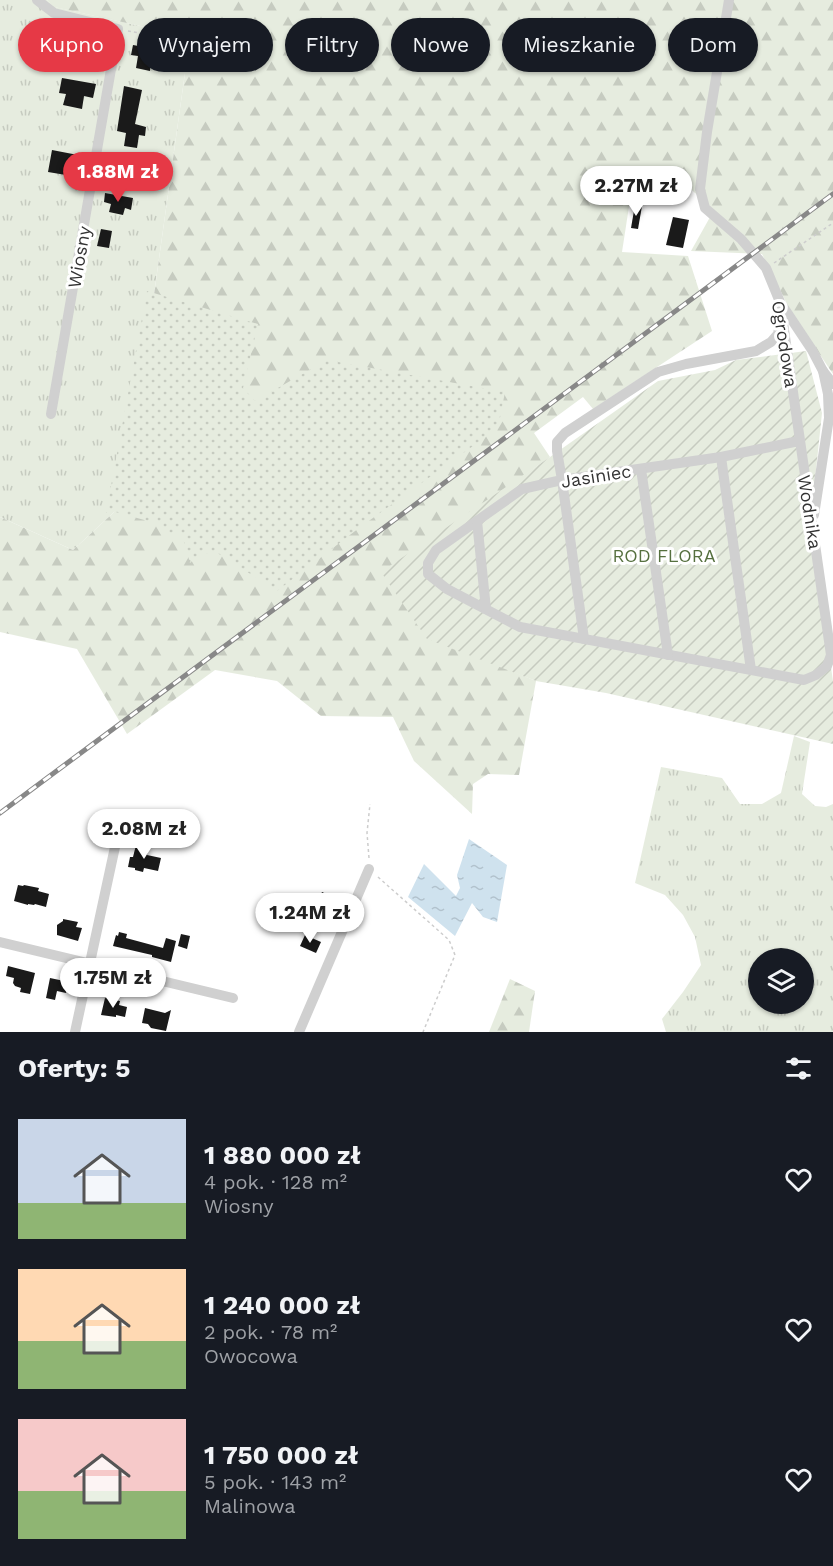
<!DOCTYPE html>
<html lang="pl">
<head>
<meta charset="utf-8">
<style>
  :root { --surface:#171b24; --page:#20242c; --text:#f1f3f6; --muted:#9ea1a6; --accent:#e63946 }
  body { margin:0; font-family:"Work Sans",sans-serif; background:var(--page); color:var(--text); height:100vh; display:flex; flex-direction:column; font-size:22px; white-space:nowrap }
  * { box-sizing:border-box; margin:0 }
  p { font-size:20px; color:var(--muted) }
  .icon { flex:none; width:33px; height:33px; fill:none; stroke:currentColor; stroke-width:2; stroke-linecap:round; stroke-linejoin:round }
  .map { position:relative; height:1032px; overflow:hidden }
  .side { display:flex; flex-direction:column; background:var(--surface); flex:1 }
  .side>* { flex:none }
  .hud { position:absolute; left:18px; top:18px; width:798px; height:54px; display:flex; gap:12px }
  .controls { position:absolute; left:748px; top:948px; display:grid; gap:12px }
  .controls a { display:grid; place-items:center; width:66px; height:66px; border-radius:50%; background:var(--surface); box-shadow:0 2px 4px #0004; font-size:30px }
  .price { position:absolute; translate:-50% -51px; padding:0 14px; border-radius:21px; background:#fff; color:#222; font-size:20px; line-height:39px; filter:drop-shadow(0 2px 3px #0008) }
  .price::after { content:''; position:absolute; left:50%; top:36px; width:18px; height:14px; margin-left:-9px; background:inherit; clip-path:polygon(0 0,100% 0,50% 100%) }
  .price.selected { background:var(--accent); color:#fff }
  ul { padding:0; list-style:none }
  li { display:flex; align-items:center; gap:18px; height:150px; padding:0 18px }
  li span { display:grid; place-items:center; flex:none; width:168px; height:120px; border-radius:0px; color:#555 }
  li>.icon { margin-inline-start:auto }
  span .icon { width:72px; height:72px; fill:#fffc; stroke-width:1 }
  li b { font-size:26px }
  h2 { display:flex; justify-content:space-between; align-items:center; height:72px; padding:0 18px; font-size:26px }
  .chip { padding:0 21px; border-radius:27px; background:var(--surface); box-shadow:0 2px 4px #0004; font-size:21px; line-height:54px }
  .chip.selected { background:var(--accent); color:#fff }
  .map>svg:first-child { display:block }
  .grass { fill:url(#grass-tufts); fill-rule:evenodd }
  .forest { fill:url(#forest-firs) }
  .park { fill:url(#park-dots) }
  .garden { fill:url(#garden-furrows) }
  .water { fill:url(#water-ripples) }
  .building { fill:#1a1a1a }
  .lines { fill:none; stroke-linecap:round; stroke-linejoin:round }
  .path { stroke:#cdcdcd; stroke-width:1.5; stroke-dasharray:3 3; stroke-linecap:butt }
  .street { stroke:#d0d0d0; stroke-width:10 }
  .rail-casing { stroke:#888; stroke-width:5 }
  .rail { stroke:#fff; stroke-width:3; stroke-dasharray:9; stroke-linecap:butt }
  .labels { text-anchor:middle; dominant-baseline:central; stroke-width:6; stroke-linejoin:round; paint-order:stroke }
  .street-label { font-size:18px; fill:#333; stroke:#fff }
  .park-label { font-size:18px; fill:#56703f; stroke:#fff }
</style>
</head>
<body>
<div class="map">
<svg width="833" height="1032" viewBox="0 0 833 1032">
  <defs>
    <pattern id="grass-tufts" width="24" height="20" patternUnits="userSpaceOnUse" patternTransform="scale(1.5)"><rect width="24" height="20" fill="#e6ecdf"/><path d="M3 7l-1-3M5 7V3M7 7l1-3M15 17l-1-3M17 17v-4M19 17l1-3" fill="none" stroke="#c6cbc0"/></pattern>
    <pattern id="forest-firs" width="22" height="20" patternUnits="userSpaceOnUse" patternTransform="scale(1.5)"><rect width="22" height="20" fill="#e6ecdf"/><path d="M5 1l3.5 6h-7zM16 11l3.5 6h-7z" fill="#c6cbc0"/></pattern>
    <pattern id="park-dots" width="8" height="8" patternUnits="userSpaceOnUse" patternTransform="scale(1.5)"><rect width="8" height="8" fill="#e6ecdf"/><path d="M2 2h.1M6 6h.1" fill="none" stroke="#c6cbc0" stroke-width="1.8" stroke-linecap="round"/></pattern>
    <pattern id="garden-furrows" width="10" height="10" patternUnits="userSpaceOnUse" patternTransform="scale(1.5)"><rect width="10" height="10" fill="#e6ecdf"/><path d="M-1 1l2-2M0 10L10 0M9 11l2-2" fill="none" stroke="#c6cbc0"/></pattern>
    <pattern id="water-ripples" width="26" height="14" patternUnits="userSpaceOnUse" patternTransform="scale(1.5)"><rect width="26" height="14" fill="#cfe2ee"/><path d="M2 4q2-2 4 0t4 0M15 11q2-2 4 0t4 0" fill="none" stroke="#b2c2cd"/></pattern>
  </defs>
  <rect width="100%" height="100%" fill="#fff"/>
  <g class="grass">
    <path d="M 0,0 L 47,0 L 55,7 L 190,37 L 125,502 L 73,550 L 0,517 Z"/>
    <path d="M 794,736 L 810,742 L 802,794 L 815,806 L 826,807 L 833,804 L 833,1032 L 666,1032 L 662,1019 L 683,992 L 701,965 L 695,937 L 683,915 L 665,895 L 635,883 L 661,767 L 722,778 L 740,804 L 762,804 L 781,793 ZM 804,958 L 804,1004 L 759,1004 L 759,958 Z"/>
  </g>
  <g class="forest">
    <path d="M 47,0 L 833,0 L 833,374 L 791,312 L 762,254 L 691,251 L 714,210 L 685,184 L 632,187 L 622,252 L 688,256 L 712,331 L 593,409 L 583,397 L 534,433 L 550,457 L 383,574 L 429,637 L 536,681 L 519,775 L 488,774 L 473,784 L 472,814 L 414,761 L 393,717 L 321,716 L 277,681 L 215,670 L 127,734 L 77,649 L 0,632 L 0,517 L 73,550 L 125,502 L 190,37 L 54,7 Z"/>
    <path d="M 510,979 L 535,991 L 529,1032 L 489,1032 Z"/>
  </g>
  <path class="park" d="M 147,291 L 258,324 L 243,388 L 255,401 L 327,360 L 505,392 L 498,428 L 359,528 L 277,591 L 219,554 L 200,553 L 190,563 L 182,535 L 162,531 L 155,523 L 112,511 L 106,513 Z"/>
  <path class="garden" d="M 806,351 L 822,413 L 810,527 L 833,681 L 833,744 L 606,693 L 536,681 L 427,639 L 381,572 L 550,457 L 658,381 L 715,370 L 736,360 Z"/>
  <path class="water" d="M 469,839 L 507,865 L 497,922 L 483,917 L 472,903 L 455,936 L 408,897 L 424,864 L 456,896 L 460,888 L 457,875 Z"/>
  <g class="building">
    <path d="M 133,45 L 160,50 L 158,63 L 151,62 L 150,71 L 136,68 L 138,56 L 131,55 Z"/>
    <path d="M 62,78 L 96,84 L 93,98 L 84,96 L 82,109 L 63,105 L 66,94 L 59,93 Z"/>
    <path d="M 124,86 L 142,90 L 135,124 L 146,127 L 145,136 L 139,135 L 137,148 L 124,146 L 126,133 L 117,131 Z"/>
    <path d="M 52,150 L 83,156 L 80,168 L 73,167 L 72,176 L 48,172 Z"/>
    <path d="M 112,155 L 127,157 L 123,178 L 109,176 Z"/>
    <path d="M 105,193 L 133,198 L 131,210 L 125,208 L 123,215 L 109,212 L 111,204 L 104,202 Z"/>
    <path d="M 635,205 L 642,206 L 638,229 L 631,228 Z"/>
    <path d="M 673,217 L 689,220 L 683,248 L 666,245 Z"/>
    <path d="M 101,229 L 112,231 L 109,248 L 97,246 Z"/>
    <path d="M 136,845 L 148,848 L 147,855 L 161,858 L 158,871 L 144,868 L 143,872 L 135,870 L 135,868 L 128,867 L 130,857 L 133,857 Z"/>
    <path d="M 18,885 L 23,886 L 24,885 L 39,888 L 38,891 L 49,894 L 46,907 L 35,904 L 34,905 L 28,904 L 28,905 L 14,901 Z"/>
    <path d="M 322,892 L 341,901 L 329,927 L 310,918 Z"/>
    <path d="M 63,919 L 78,922 L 76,927 L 82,928 L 78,941 L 57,935 L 57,925 L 63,921 Z"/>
    <path d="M 119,932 L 127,934 L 126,938 L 163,948 L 166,938 L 176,941 L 171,962 L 152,957 L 152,955 L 113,946 L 116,935 L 118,936 Z"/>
    <path d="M 181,934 L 190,936 L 187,949 L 178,946 Z"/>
    <path d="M 305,935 L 321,942 L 316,953 L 300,946 Z"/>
    <path d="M 8,966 L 35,973 L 30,994 L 20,992 L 21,988 L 15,986 L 13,983 L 14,978 L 6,976 Z"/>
    <path d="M 50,978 L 69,982 L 66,993 L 57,991 L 55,1000 L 46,998 Z"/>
    <path d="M 105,998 L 120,1001 L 119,1005 L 127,1007 L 125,1017 L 116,1015 L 116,1017 L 101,1015 Z"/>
    <path d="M 145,1008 L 165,1013 L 171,1010 L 166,1031 L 151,1028 L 148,1024 L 142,1023 Z"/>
  </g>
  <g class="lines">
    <g class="path">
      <path d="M 128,31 L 206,45"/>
      <path d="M 774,263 L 833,223"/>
      <path d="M 369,858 L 367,833 L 370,804"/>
      <path d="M 378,877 L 449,940 L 455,955 L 423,1032"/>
    </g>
    <g class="street">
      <path d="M 37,0 L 54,13 L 118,29 L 51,414"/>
      <path d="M 729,0 L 707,132 L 700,189 L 705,208 L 741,239 L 766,268 L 780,302 L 831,655 L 827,666 L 816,675 L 804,680 L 520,627 L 447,589 L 428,574 L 428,563 L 436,550 L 522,489 L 562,480 L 721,457 L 799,441"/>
      <path d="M 782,305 L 812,350 L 823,371"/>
      <path d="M 721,457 L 751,670"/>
      <path d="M 641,469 L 668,655"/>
      <path d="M 814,515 L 829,418 L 828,394 L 823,371 L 833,384"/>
      <path d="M 477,521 L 486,609"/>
      <path d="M 584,639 L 562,480 L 557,451 L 557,442 L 565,433 L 658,372 L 686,364 L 756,351 L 771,342 L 778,334 L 780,323"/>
      <path d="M 0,942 L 233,998"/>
      <path d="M 75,1032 L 115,847"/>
      <path d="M 299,1032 L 369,869"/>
    </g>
    <defs>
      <path id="rail" d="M 0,813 L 833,194"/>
    </defs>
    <use href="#rail" class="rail-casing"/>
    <use href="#rail" class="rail"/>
  </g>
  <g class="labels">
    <g class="street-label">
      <text transform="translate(79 257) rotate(-80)">Wiosny</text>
      <text transform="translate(785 344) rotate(81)">Ogrodowa</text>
      <text transform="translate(596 476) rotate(-9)">Jasiniec</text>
      <text transform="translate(810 512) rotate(81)">Wodnika</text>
    </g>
    <g class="park-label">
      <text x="664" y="555">ROD FLORA</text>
    </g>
  </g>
</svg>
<div class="controls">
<a><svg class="icon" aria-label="layers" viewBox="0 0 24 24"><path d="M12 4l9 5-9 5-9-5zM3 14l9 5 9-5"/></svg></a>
</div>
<b class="price selected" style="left:118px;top:203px">1.88M zł</b>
<b class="price" style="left:636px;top:217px">2.27M zł</b>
<b class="price" style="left:144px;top:860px">2.08M zł</b>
<b class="price" style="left:310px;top:944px">1.24M zł</b>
<b class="price" style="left:113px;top:1009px">1.75M zł</b>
<div class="hud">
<a class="chip selected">Kupno</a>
<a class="chip">Wynajem</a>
<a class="chip">Filtry</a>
<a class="chip">Nowe</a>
<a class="chip">Mieszkanie</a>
<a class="chip">Dom</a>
</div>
</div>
<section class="side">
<h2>Oferty: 5<svg class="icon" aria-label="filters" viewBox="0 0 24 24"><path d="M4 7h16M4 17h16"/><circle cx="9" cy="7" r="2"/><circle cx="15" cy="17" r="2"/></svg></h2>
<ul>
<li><span style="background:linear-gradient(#c9d6e8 70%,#8fb573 0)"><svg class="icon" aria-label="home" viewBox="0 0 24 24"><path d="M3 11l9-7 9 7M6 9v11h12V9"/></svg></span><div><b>1 880 000 zł</b><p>4 pok. · 128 m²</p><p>Wiosny</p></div><svg class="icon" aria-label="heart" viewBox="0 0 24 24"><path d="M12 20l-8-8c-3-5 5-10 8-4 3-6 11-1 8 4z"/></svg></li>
<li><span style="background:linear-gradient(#ffd9b3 60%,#8fb573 0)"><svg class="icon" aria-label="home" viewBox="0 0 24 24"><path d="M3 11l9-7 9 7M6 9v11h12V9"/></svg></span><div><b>1 240 000 zł</b><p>2 pok. · 78 m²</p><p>Owocowa</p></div><svg class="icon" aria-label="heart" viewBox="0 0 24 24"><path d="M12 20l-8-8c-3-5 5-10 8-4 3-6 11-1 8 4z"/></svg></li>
<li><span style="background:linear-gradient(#f6c9c9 60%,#8fb573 0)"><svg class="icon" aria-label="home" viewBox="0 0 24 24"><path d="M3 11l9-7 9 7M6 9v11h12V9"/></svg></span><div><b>1 750 000 zł</b><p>5 pok. · 143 m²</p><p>Malinowa</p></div><svg class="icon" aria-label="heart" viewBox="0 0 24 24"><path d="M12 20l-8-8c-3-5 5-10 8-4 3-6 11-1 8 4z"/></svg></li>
</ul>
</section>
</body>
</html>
